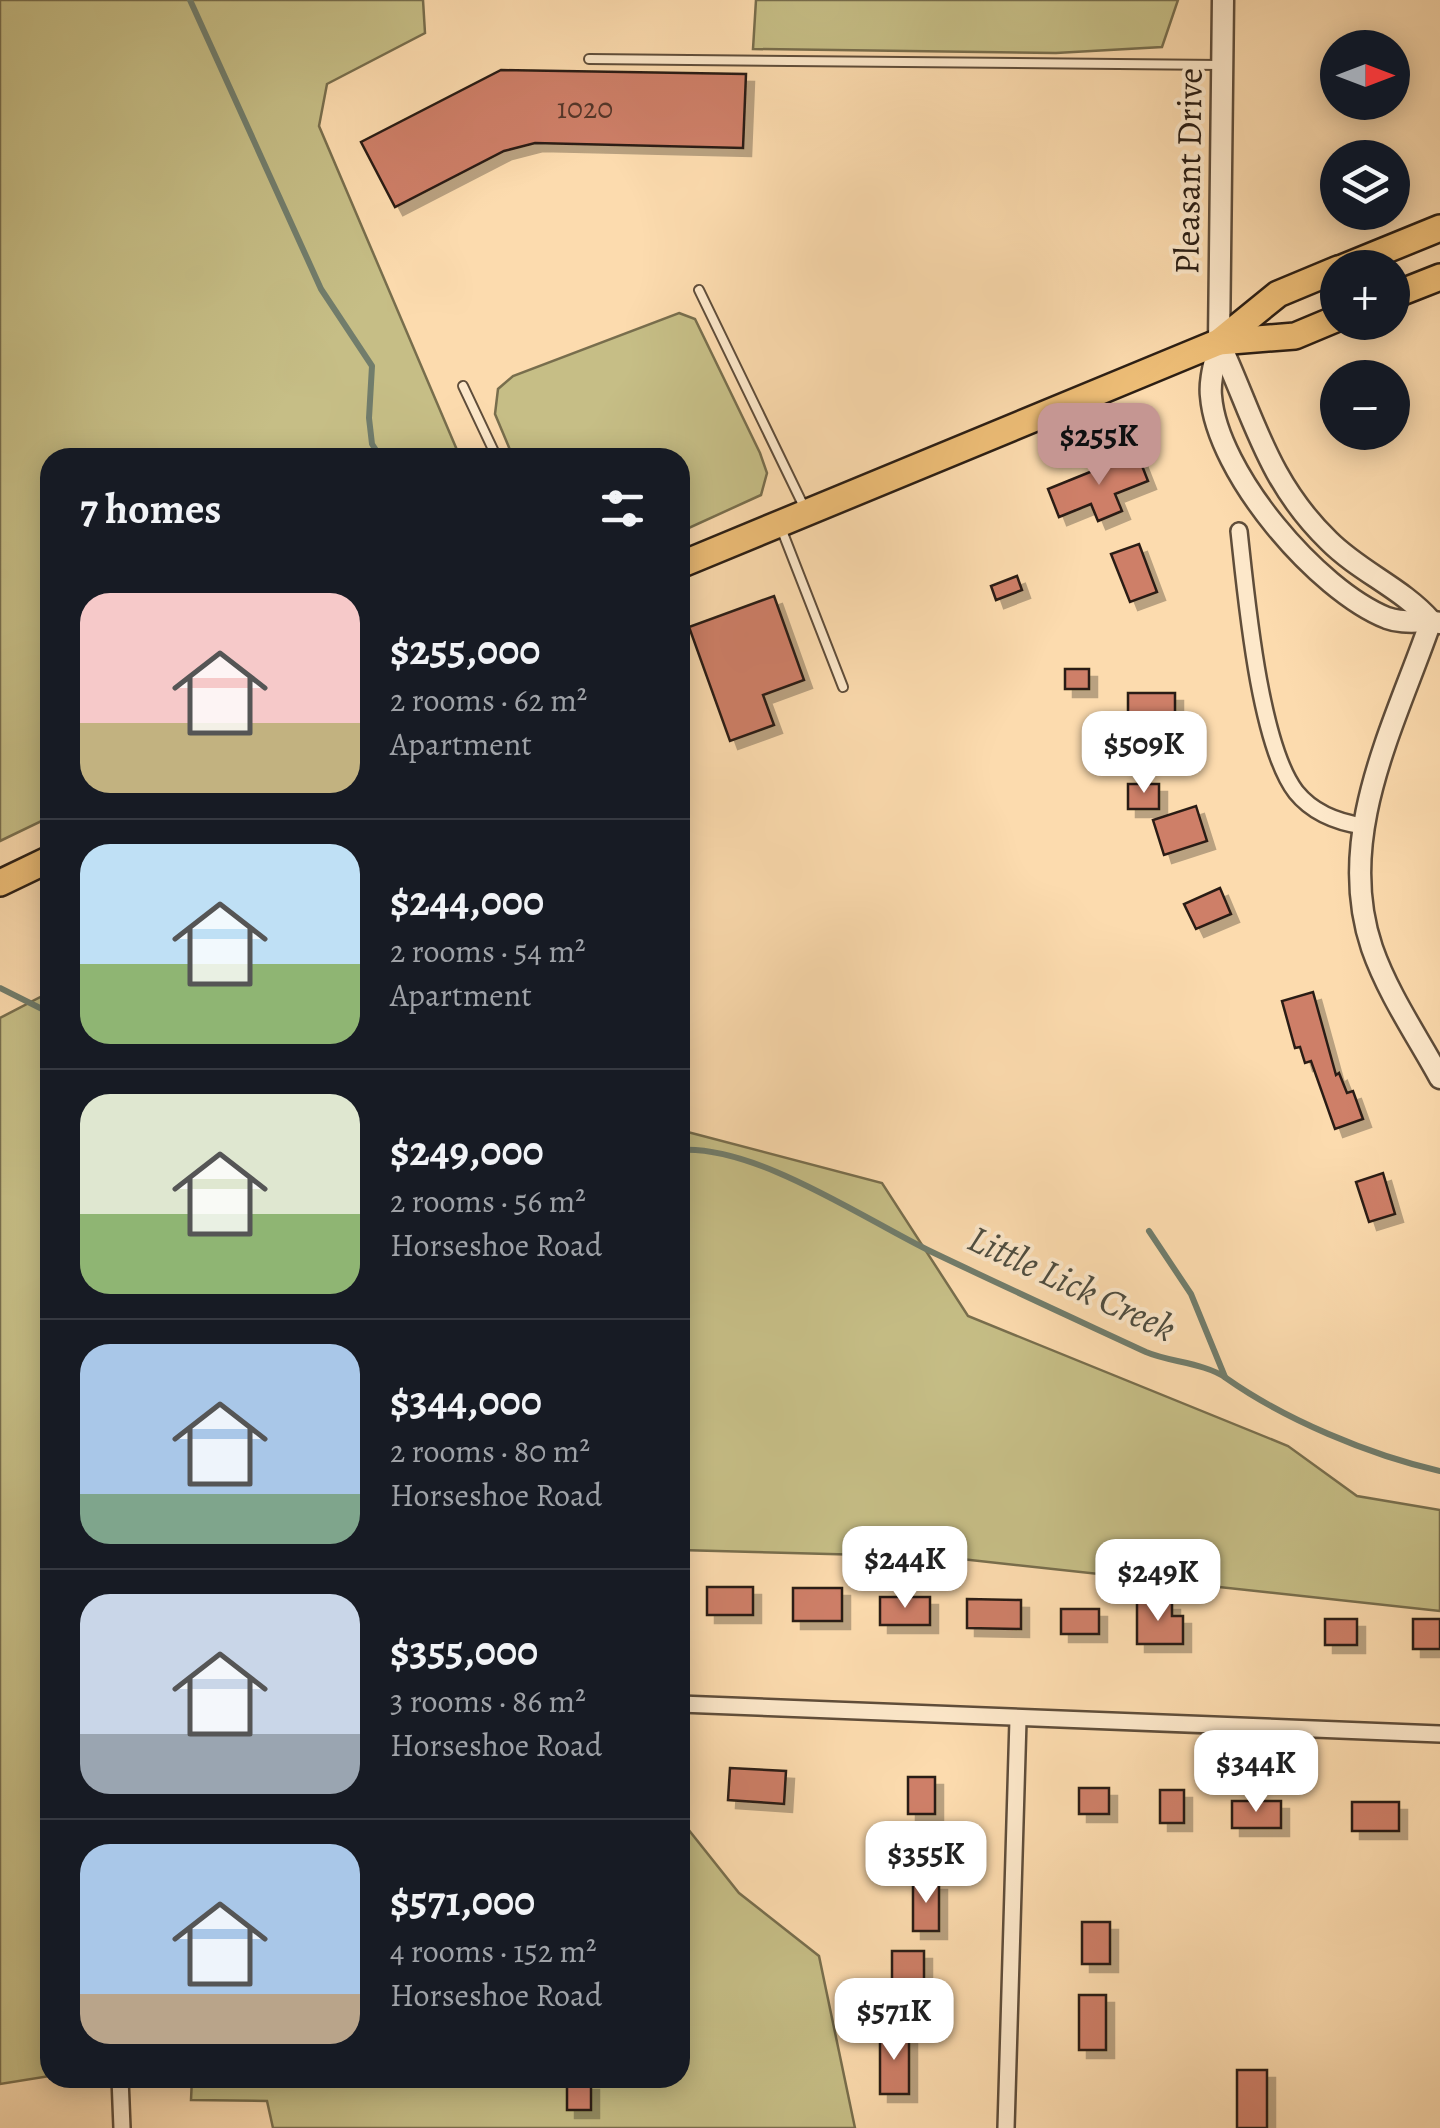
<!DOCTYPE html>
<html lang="en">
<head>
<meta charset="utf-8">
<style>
  :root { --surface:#171b24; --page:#242831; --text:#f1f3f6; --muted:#9ea1a6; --line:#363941; --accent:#c59692 }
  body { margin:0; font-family:Alegreya,serif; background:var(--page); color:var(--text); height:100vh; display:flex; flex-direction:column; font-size:38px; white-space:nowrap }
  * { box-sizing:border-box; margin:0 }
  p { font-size:32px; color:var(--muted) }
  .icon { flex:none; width:55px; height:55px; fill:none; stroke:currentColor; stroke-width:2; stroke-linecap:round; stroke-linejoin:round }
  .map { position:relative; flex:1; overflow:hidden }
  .details { position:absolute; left:40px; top:448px; width:650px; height:1640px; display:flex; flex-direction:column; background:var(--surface); border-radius:30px; box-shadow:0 5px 25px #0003 }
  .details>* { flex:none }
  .needle { width:65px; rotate:90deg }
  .tools { position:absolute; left:1320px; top:30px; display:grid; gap:20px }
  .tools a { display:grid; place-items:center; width:90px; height:90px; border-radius:50%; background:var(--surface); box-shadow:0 5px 25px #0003; font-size:50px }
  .price { position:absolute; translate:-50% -85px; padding:0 22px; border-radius:20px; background:#fff; color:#222; font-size:32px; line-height:65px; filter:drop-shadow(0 2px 5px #0008) }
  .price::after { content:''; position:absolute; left:50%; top:60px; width:30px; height:22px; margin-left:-15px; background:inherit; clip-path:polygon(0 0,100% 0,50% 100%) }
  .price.active { background:var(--accent); color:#111 }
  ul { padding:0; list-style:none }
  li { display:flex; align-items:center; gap:30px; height:250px; padding:0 40px }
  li+li { border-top:2px solid var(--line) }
  li span { display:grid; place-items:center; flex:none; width:280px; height:200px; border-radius:30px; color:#555 }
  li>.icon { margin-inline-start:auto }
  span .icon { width:120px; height:120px; fill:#fffc; stroke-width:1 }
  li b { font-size:42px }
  h2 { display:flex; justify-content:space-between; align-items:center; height:120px; padding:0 40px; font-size:42px }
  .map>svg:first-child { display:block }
  .green { fill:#c6be86; stroke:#786e4d; stroke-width:2.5 }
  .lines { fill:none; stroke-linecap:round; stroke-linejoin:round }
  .stream { stroke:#717d6c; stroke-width:6 }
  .building { fill:#ce7f68; stroke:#2b1e14; stroke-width:2.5; filter:url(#shadow) }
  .service-casing { stroke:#5f4d3a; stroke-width:12 }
  .minor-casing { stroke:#5f4d3a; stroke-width:20 }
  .tertiary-casing { stroke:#5f4d3a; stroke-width:25 }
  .trunk-casing { stroke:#2b1e14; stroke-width:30 }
  .service { stroke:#fde8ca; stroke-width:8 }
  .minor { stroke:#fde8ca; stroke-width:15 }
  .tertiary { stroke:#fde8ca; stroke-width:20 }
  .trunk { stroke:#eebe77; stroke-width:25 }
  .labels { text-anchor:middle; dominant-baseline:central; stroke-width:8; stroke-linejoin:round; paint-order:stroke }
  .number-label { font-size:30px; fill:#543629 }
  .street-label { font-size:35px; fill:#2b1e14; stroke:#fde8ca }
  .water-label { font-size:38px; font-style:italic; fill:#4e4d40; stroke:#fde8ca }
</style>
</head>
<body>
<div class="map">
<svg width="1440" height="2128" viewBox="0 0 1440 2128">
  <defs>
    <filter id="shadow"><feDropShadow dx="8" dy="8" stdDeviation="0" flood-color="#0004"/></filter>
  </defs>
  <rect width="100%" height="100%" fill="#fcdbae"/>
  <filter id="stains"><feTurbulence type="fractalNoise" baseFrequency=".002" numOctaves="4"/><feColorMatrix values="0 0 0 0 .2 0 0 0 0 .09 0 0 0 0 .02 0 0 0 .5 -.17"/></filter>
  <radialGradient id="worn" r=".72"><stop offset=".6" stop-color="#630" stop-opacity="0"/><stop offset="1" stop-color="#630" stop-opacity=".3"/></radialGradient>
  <g class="green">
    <path d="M 0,0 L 423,0 L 425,33 L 327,84 L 319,126 L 460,457 L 50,458 L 50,817 L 0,841 Z"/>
    <path d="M 756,0 L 1178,0 L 1162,47 L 1056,53 L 753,49 Z"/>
    <path d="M 679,313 L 695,319 L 760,453 L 767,473 L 761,495 L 680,532 L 680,458 L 513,457 L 495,414 L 498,389 L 513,376 Z"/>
    <path d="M 50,992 L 50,2076 L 0,2084 L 0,1018 Z"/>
    <path d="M 680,1130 L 882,1183 L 968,1316 L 1288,1446 L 1357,1496 L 1440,1510 L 1440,1611 L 943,1557 L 680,1550 Z"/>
    <path d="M 680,1819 L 739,1893 L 819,1956 L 855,2128 L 273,2128 L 267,2101 L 191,2100 L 192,2078 L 680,2078 Z"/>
  </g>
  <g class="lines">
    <g class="stream">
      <path d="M 190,0 L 321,289 L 372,366 L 369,418 L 372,444 L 381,458"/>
      <path d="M 0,988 L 50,1013"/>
      <path d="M 680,1150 C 756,1145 864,1219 932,1252 C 1003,1286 1075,1319 1146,1352 C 1169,1362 1205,1363 1226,1378 C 1284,1419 1369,1455 1440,1471"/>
      <path d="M 1149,1231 L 1191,1294 L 1225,1377"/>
    </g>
  </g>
  <g class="building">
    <path d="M 501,70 L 746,74 L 743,148 L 535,143 L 504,151 L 395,207 L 361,142 Z"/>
    <path d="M 1137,453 L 1148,481 L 1115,494 L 1122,511 L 1098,521 L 1091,504 L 1059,517 L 1048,489 Z"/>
    <path d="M 1139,544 L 1157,592 L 1130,602 L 1111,554 Z"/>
    <path d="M 1017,576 L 1022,590 L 996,600 L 991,586 Z"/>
    <path d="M 774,596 L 804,680 L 763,695 L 774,725 L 730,741 L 689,627 Z"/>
    <rect x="1065" y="669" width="24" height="20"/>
    <path d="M 1128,693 L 1175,693 L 1175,728 L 1159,728 L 1159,741 L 1128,741 Z"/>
    <rect x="1128" y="784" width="31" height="25"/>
    <path d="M 1196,806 L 1207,841 L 1164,855 L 1153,820 Z"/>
    <path d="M 1220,888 L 1231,914 L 1196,929 L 1184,904 Z"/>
    <path d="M 1313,992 L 1336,1075 L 1339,1073 L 1347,1093 L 1353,1091 L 1363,1119 L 1335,1129 L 1311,1061 L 1305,1063 L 1300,1047 L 1295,1048 L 1282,1001 Z"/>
    <path d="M 1383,1173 L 1395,1214 L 1369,1222 L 1356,1182 Z"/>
    <rect x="707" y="1587" width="46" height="28"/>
    <rect x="793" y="1588" width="49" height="33"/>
    <rect x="880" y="1597" width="50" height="28"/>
    <path d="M 967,1599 L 1021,1600 L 1021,1629 L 967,1628 Z"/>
    <path d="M 1137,1602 L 1172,1602 L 1172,1616 L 1183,1616 L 1183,1644 L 1137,1644 Z"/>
    <rect x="1061" y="1609" width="38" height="25"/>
    <rect x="1325" y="1619" width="32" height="26"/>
    <rect x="1413" y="1619" width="27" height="30"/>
    <path d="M 730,1768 L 786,1771 L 784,1804 L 728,1800 Z"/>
    <rect x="908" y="1777" width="27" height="37"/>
    <rect x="1079" y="1788" width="30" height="26"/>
    <rect x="1160" y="1790" width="24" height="33"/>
    <rect x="1232" y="1801" width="49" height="27"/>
    <rect x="1352" y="1802" width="47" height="29"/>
    <rect x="913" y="1882" width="26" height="49"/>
    <rect x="1082" y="1922" width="28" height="42"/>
    <rect x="892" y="1951" width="32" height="35"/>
    <rect x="1079" y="1995" width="27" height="55"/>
    <rect x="880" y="2031" width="29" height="63"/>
    <rect x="1237" y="2070" width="30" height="58"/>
    <rect x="567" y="2082" width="24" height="28"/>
  </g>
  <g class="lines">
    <defs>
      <g id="service">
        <path d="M 589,59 L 1220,65"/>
        <path d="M 699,290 L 806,511"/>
        <path d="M 463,386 L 497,458"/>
        <path d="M 781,528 L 843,687"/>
      </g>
      <g id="minor">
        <path d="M 1239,531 C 1246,594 1259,744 1296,792 C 1313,813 1336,822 1363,826"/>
        <path d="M 680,1704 L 1440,1734"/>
        <path d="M 120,2078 L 122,2128"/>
        <path d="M 1006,2128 L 1018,1720"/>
      </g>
      <g id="tertiary">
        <path d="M 1223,0 L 1219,342 C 1216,359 1209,379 1211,396 C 1217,473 1317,590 1387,618 C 1406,625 1422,619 1440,623"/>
        <path d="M 1219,342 C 1254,417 1267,481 1329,541 C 1360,572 1402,588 1431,621"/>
        <path d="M 1431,621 C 1395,725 1334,836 1372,948 C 1388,994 1417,1036 1440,1078"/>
      </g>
      <g id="trunk">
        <path d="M 1342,268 L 1440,228"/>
        <path d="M 1392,296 L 1440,277"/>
        <path d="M 1219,342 L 1295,336 L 1338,318"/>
        <path d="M 680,565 L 1219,342 L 1278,294 L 1338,269"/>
        <path d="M 0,883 L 50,859"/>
      </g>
    </defs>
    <use href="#service" class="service-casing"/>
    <use href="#minor" class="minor-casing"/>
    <use href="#tertiary" class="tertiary-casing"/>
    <use href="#trunk" class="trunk-casing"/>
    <use href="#service" class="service"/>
    <use href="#minor" class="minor"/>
    <use href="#tertiary" class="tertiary"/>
    <use href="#trunk" class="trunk"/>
  </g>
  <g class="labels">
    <g class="number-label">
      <text x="585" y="108">1020</text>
    </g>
    <g class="street-label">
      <text transform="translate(1188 171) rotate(-89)">Pleasant Drive</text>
    </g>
    <g class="water-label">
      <text transform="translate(1072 1283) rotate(25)">Little Lick Creek</text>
    </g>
  </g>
  <rect width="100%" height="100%" filter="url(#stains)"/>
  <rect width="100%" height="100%" fill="url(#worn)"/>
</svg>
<div class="tools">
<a><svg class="needle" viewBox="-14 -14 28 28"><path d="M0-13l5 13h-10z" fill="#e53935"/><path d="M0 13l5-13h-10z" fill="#9ea1a6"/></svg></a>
<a><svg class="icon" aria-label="layers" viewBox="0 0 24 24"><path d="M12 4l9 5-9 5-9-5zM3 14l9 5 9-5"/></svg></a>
<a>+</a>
<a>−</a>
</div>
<b class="price active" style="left:1099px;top:488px">$255K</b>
<b class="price" style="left:1144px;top:796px">$509K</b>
<b class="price" style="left:905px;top:1611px">$244K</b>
<b class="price" style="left:1158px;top:1624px">$249K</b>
<b class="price" style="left:1256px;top:1815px">$344K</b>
<b class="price" style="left:926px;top:1906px">$355K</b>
<b class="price" style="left:894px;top:2063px">$571K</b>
<section class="details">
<h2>7 homes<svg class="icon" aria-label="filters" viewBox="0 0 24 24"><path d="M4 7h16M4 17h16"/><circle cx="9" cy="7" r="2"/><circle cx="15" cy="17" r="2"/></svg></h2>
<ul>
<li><span style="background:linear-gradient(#f6c9c9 65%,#c2b280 0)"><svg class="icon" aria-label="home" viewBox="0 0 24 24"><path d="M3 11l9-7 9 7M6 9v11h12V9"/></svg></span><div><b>$255,000</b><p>2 rooms · 62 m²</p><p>Apartment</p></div></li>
<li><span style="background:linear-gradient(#bfe0f5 60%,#8fb573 0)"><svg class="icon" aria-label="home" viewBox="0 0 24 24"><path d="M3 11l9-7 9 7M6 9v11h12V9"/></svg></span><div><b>$244,000</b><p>2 rooms · 54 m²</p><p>Apartment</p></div></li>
<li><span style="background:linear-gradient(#dfe7d0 60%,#8fb573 0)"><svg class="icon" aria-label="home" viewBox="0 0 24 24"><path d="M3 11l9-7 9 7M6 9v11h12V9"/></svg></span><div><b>$249,000</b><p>2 rooms · 56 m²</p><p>Horseshoe Road</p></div></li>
<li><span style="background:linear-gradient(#a9c7e8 75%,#7fa58c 0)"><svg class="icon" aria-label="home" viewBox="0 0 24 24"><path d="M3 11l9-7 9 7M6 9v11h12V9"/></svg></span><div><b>$344,000</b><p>2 rooms · 80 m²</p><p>Horseshoe Road</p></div></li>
<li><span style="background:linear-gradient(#c9d6e8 70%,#9aa5b1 0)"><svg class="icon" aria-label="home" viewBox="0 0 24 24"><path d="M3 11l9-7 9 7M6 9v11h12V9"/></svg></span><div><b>$355,000</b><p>3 rooms · 86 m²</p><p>Horseshoe Road</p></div></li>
<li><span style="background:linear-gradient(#a9c7e8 75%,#b9a48a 0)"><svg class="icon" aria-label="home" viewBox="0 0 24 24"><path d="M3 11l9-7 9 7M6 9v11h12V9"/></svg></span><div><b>$571,000</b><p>4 rooms · 152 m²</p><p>Horseshoe Road</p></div></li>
</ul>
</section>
</div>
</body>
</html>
